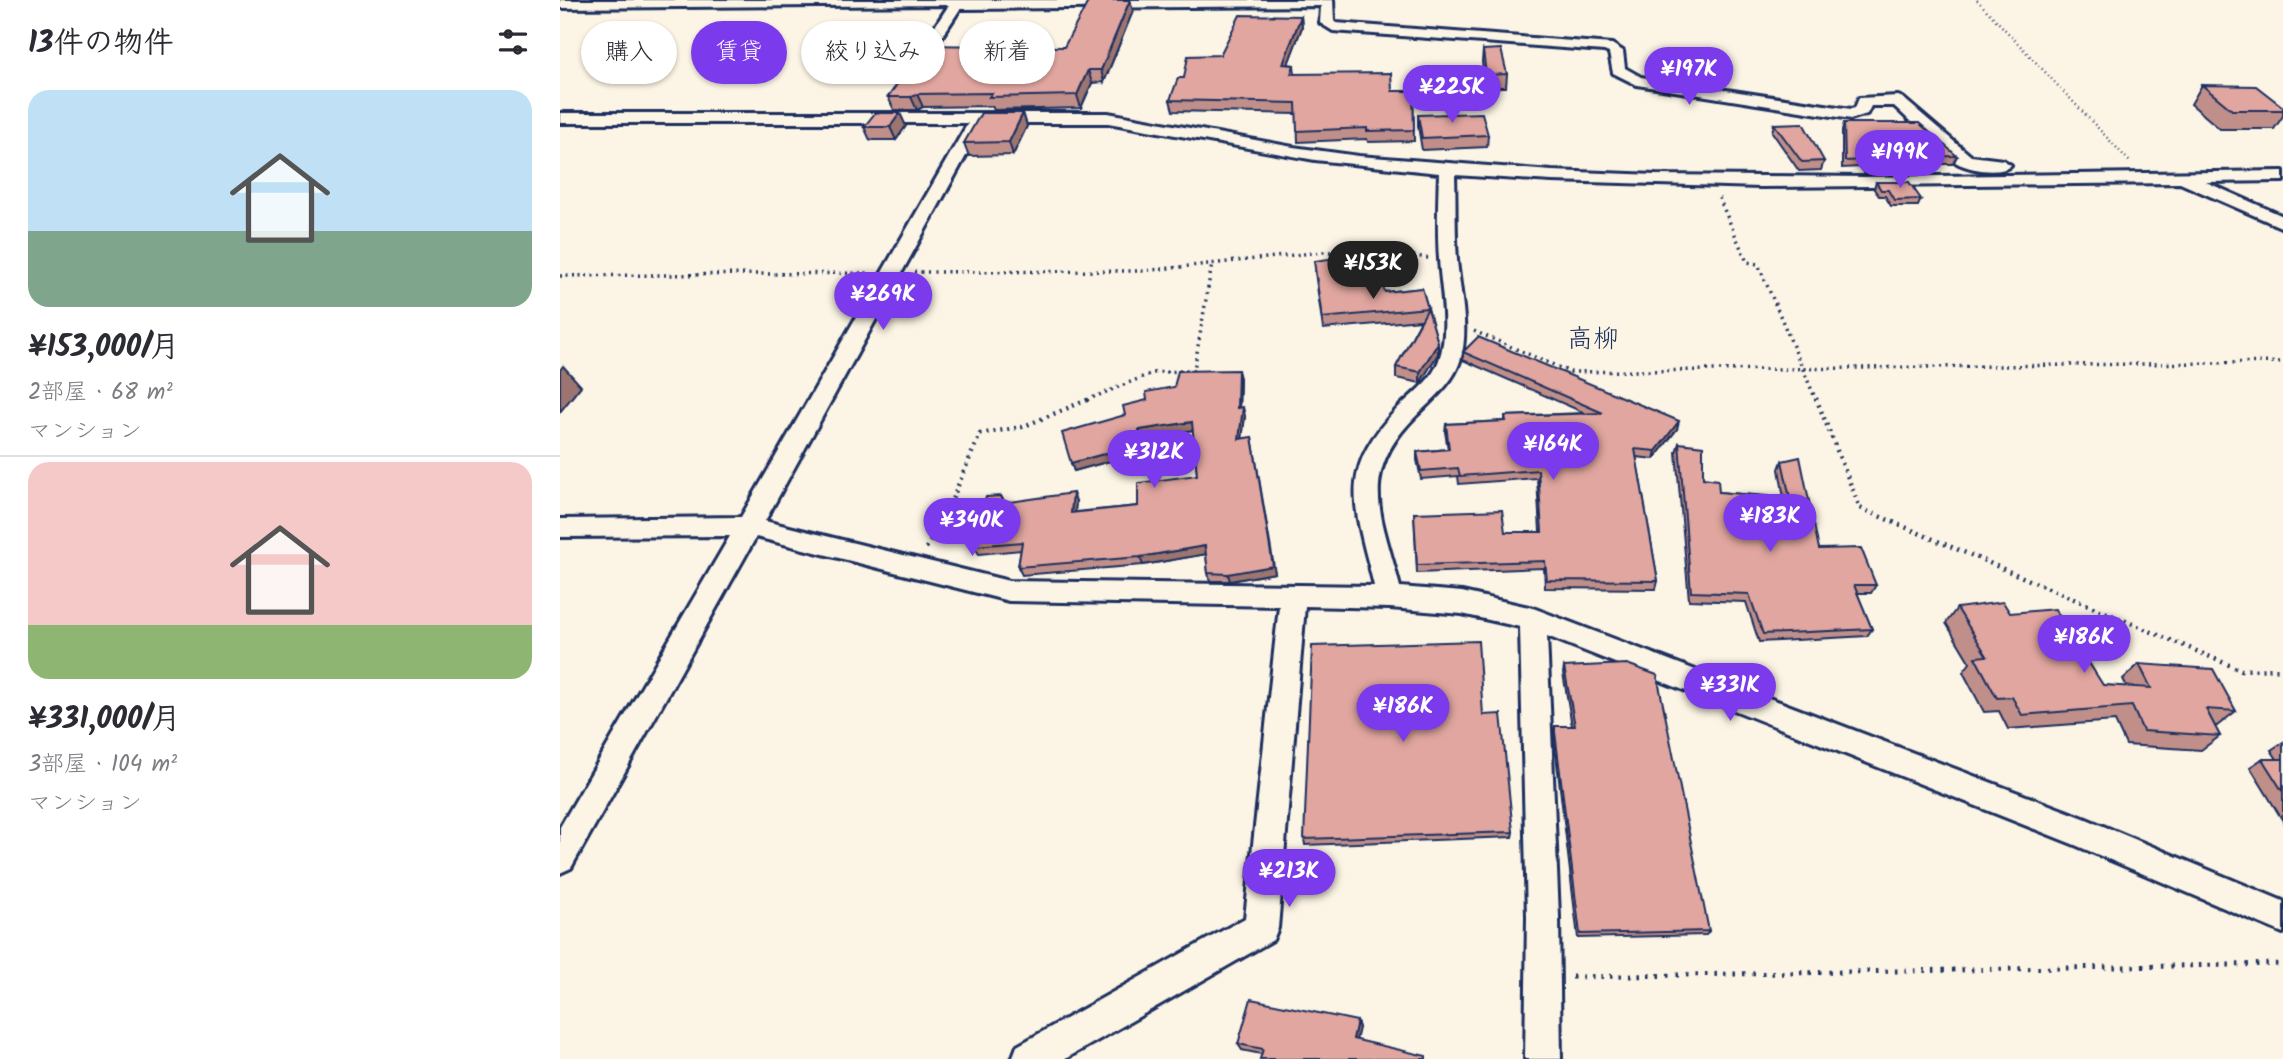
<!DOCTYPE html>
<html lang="ja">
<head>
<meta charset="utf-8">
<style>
  :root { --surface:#fff; --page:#f7f7f7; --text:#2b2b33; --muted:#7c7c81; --line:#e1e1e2; --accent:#7c3aed }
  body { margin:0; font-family:Kalam,"Klee One",sans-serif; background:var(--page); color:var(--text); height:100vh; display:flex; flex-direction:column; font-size:26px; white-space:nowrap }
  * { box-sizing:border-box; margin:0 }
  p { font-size:23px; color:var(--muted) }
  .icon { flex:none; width:38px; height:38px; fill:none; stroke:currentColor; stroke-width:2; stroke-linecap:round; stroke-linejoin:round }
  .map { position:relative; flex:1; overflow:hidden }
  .details { display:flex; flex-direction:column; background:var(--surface); width:560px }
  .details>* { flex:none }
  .top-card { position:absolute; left:21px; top:21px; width:665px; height:63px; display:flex; gap:14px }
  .price { position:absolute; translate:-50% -60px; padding:0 16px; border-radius:24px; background:var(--accent); color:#fff; font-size:23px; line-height:46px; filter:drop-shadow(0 2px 4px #0008) }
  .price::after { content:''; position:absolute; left:50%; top:42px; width:21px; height:16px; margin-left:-10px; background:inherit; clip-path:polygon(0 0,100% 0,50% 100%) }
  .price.on { background:#222; color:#fff }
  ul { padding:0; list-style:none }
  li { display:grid; align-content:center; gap:14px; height:371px; padding:0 28px }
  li+li { border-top:2px solid var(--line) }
  li span { display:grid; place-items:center; height:217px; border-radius:21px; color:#555 }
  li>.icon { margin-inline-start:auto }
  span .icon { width:126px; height:126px; fill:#fffc; stroke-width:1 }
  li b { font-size:30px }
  h2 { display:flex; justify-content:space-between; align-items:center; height:84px; padding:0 28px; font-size:30px }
  .pill { padding:0 24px; border-radius:32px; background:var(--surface); box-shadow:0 2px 5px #0004; font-size:24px; line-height:63px }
  .pill.on { background:var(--accent); color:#fff }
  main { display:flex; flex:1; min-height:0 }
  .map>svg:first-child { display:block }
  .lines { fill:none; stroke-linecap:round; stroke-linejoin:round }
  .street-casing { stroke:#1b2f5e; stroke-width:6 }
  .path-far3 { stroke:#1b2f5e; stroke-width:2.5; stroke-dasharray:1 3.5; stroke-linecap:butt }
  .path-far2 { stroke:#1b2f5e; stroke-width:3.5; stroke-dasharray:2 4.5; stroke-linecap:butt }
  .path-far1 { stroke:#1b2f5e; stroke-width:4.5; stroke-dasharray:2 5; stroke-linecap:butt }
  .path { stroke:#1b2f5e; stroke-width:5; stroke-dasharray:2.5 7; stroke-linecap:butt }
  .street { fill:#fcf5e5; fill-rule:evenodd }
  .wall { fill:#c18f89; stroke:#1b2f5e; stroke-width:2 }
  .shaded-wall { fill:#9d746f; stroke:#1b2f5e; stroke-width:2 }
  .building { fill:#e0a69f; stroke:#1b2f5e; stroke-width:2 }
  .labels { text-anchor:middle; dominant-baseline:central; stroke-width:7; stroke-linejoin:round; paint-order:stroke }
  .quarter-label { font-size:26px; fill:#1b2f5e; stroke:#fcf5e5 }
</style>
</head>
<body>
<main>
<section class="details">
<h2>13件の物件<svg class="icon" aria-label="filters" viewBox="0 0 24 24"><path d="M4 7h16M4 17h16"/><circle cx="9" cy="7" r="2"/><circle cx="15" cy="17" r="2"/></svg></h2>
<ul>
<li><span style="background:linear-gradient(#bfe0f5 65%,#7fa58c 0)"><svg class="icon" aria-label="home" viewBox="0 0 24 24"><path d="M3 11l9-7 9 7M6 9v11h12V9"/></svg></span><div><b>¥153,000/月</b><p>2部屋 · 68 m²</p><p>マンション</p></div></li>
<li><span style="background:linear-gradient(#f6c9c9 75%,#8fb573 0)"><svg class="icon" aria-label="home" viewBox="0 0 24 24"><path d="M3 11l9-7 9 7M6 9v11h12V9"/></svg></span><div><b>¥331,000/月</b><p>3部屋 · 104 m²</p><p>マンション</p></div></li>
</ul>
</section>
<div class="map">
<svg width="1723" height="1059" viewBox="0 0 1723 1059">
  <rect width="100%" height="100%" fill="#fcf5e5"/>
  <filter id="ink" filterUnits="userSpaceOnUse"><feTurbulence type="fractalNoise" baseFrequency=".0143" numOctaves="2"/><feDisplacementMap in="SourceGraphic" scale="14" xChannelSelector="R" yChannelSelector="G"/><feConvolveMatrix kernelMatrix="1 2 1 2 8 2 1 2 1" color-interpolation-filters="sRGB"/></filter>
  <g filter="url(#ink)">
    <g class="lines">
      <defs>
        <g id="street">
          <path d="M 0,0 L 773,0 L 774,21 L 776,23 L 1052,44 L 1063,51 L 1065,68 L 1081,77 L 1291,109 L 1295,108 L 1299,98 L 1338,96 L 1343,98 L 1411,156 L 1443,160 L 1451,165 C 1442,175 1412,170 1399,164 C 1384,156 1349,119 1334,106 L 1311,106 L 1307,114 L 1291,119 L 1077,85 L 1053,73 L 1049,53 L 1044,51 L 773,31 L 760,23 L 761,6 L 400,9 L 357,75 L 352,76 L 345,72 L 389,5 L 0,8 Z"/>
          <path d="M 0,113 L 548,113 L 733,147 L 799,156 L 992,171 L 1096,175 L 1305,177 L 1723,171 L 1723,181 L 1646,182 L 1723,216 L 1723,228 L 1620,183 L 1201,187 L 992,181 L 895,175 C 896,203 895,232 897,260 C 900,293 910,329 900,361 C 893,383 873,399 857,415 C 796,475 822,516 840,587 L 902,592 L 973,608 L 1524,818 L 1723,901 L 1723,933 L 1515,845 L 987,636 L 999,917 L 1001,1059 L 965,1059 L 967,917 L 960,627 L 902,614 L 830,608 L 745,606 L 718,928 L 713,940 L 505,1059 L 452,1059 L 457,1046 L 685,918 L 719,606 L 449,601 L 196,537 L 11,868 L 0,873 L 0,827 L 170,536 L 0,537 L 0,519 L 181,517 L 408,123 L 0,123 ZM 424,123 L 548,123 L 755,160 L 879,173 C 878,202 877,230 879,259 C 881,292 890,328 879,360 C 872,381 852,394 837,409 C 775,473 796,509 814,586 L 449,581 L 205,521 Z"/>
        </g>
      </defs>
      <use href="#street" class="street-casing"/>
      <path class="path-far3" d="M 1417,0 L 1570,162"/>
      <g class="path-far2">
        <path d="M 1159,198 L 1187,262 L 1198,264 L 1256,400"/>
        <path d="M 354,272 L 582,271 L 763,252 L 821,252 L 869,258"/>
        <path d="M 0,276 L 311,273"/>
        <path d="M 914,331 L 1010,372 L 1723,362"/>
        <path d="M 527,400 L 592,373 L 634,370 L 652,264"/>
      </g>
      <g class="path-far1">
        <path d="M 1256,398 L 1300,508 L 1681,670 L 1723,669"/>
        <path d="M 366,548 L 385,516 L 420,434 L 462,427 L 532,398"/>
      </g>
      <path class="path" d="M 1012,977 L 1723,964"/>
      <use href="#street" class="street"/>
    </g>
    <g class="wall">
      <path d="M 570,0 L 573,11 L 544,82 L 532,83 L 521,108 L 434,110 L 432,106 L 363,107 L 357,110 L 334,110 L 328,97 L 504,47 Z"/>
      <path d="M 741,16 L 742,27 L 728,64 L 734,65 L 735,74 L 832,91 L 853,91 L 854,141 L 808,142 L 807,139 L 738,142 L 737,114 L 613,111 L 610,100 L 660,55 Z"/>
      <path d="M 923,50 L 947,74 L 946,87 L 925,87 L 922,62 Z"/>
      <path d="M 1642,85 L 1723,107 L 1723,116 L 1714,129 L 1660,129 L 1631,104 Z"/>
      <path d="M 463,113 L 467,126 L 453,155 L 409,156 L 404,143 Z"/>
      <path d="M 858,115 L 928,135 L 927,147 L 862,150 L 858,126 Z"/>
      <path d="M 1284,123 L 1397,156 L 1393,164 L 1339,164 L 1340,166 L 1337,174 L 1305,174 L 1300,167 L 1282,168 L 1282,130 Z"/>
      <path d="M 1214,124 L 1264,161 L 1261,170 L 1239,171 L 1212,132 Z"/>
      <path d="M 346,126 L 336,140 L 310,140 L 304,127 Z"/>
      <path d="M 1316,182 L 1361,199 L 1358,206 L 1331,206 L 1325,196 L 1319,196 L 1314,189 Z"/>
      <path d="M 755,272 L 825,292 L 862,288 L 878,343 L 878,354 L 860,383 L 836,378 L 836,367 L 861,320 L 763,329 Z"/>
      <path d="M 903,352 L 1117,429 L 1094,459 L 1076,457 L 1098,581 L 1096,589 L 985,588 L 984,568 L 857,573 L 854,513 L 945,532 L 980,532 L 977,478 L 899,484 L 898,476 L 861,479 L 857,460 L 857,452 L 888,449 L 885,432 L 886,424 L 945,421 L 945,416 L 1025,413 L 903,360 Z"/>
      <path d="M 680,378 L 679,408 L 685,416 L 682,439 L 715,573 L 670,581 L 650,581 L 648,573 L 646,554 L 583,565 L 462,575 L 458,567 L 461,550 L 419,554 L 414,546 L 441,496 L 445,503 L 516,501 L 515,512 L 578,506 L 637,475 L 633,430 L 582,438 L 586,451 L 514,471 L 511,463 L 565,415 Z"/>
      <path d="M 1119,443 L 1143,478 L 1159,492 L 1224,498 L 1219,469 L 1222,461 L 1259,549 L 1316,585 L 1311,593 L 1297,593 L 1312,629 L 1307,636 L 1199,642 L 1186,602 L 1129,600 L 1116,452 Z"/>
      <path d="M 1397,608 L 1450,613 L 1543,685 L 1567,687 L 1563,679 L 1579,664 L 1676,711 L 1657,726 L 1654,726 L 1660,736 L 1641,750 L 1566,745 L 1555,721 L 1448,729 L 1439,711 L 1424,712 L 1403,672 L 1410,663 L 1386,623 Z"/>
      <path d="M 1004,667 L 1149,931 L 1146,935 L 1018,938 L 994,738 L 995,726 L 1012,726 L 1003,673 Z"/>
      <path d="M 923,715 L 953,832 L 952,837 L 745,845 L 744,839 Z"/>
      <path d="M 1723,742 L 1723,821 L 1690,767 L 1702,759 L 1717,759 L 1711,750 Z"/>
      <path d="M 797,1021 L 799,1028 L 701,1054 L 682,1050 L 678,1044 Z"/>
    </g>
    <g class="shaded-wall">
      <path d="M 570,0 L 573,11 L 544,82 L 541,70 Z"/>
      <path d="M 741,16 L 742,27 L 724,75 L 723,64 Z"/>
      <path d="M 528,70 L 532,83 L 521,108 L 517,95 Z"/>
      <path d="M 357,94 L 363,107 L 357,110 L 351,97 Z"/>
      <path d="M 340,113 L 346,126 L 336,140 L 330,127 Z"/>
      <path d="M 463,113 L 467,126 L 453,155 L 449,142 Z"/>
      <path d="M 878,343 L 878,354 L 860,383 L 860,372 Z"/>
      <path d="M 3,366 L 21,386 L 0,412 L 0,370 Z"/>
      <path d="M 678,370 L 680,378 L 679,416 L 677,408 Z"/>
      <path d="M 683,407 L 685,416 L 681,447 L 679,439 Z"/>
      <path d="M 1119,421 L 1117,429 L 1094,459 L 1096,451 Z"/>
      <path d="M 632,422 L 634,430 L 582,438 L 579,430 Z"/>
      <path d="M 692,437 L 715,573 L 670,581 L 668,574 Z"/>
      <path d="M 583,443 L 586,451 L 514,471 L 511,463 Z"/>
      <path d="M 513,493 L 516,501 L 514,521 L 511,513 Z"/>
      <path d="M 645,546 L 647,554 L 583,565 L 580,557 Z"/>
      <path d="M 797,1021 L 799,1028 L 795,1045 L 793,1039 Z"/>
    </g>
    <g class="building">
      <path d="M 529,0 L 570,0 L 541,70 L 528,70 L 517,95 L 429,97 L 432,93 L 357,94 L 351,97 L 328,97 L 365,45 L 504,47 Z"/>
      <path d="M 680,15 L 741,16 L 723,64 L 734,65 L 731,74 L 831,73 L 832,91 L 853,91 L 854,130 L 807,131 L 807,128 L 737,131 L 736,103 L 610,100 L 618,78 L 624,78 L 628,56 L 660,55 Z"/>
      <path d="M 941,49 L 947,74 L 926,75 L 923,50 Z"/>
      <path d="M 1642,85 L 1696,86 L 1723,107 L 1723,110 L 1672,110 Z"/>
      <path d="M 315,113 L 340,113 L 330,127 L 304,127 Z"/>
      <path d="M 421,113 L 463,113 L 449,142 L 404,143 Z"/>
      <path d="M 922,113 L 928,135 L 862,138 L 858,115 Z"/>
      <path d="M 1243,123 L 1264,161 L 1242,162 L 1214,124 Z"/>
      <path d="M 1284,123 L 1359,123 L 1397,156 L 1334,157 L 1340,166 L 1308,167 L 1303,160 L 1285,161 Z"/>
      <path d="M 1316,182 L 1349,182 L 1361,199 L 1334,200 L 1328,190 L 1321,190 Z"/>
      <path d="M 811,253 L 825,292 L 862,288 L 878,343 L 860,372 L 836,367 L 868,308 L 762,318 L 754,261 Z"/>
      <path d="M 918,337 L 1119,421 L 1096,451 L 1075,449 L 1098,581 L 987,580 L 985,561 L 857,565 L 854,513 L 942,510 L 945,532 L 982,532 L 978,470 L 900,476 L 898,468 L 861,471 L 857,452 L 889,449 L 886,424 L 946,421 L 945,416 L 1043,413 L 903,352 Z"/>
      <path d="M 678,370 L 677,408 L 683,407 L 679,439 L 692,437 L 713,566 L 668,574 L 648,573 L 645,546 L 580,557 L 458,567 L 462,542 L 414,546 L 426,497 L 441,496 L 443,503 L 513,493 L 511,513 L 578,506 L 578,483 L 637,475 L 632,422 L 579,430 L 583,443 L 511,463 L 502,433 L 565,415 L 563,406 L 587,400 L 586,392 L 614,387 L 618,371 Z"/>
      <path d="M 1119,443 L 1143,446 L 1143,478 L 1158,480 L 1159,492 L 1230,498 L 1222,461 L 1240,457 L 1259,549 L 1301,548 L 1316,585 L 1294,585 L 1312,629 L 1203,634 L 1189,594 L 1131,592 Z"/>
      <path d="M 1443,602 L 1450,613 L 1495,609 L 1543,685 L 1591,688 L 1579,664 L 1653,669 L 1676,711 L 1646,709 L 1660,736 L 1583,731 L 1572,706 L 1462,715 L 1452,697 L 1437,698 L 1415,657 L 1427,656 L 1397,608 Z"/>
      <path d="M 918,641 L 923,715 L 941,714 L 953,832 L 744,839 L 752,646 Z"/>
      <path d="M 1067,664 L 1097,675 L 1149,931 L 1020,934 L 995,732 L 995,726 L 1015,726 L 1004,667 Z"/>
      <path d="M 1702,759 L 1723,759 L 1723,792 Z"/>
      <path d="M 691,999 L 797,1021 L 793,1039 L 866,1056 L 866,1059 L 700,1059 L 703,1049 L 678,1044 Z"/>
    </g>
  </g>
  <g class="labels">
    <g class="quarter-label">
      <text x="1033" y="340">高柳</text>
    </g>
  </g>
</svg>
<b class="price" style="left:1129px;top:107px">¥197K</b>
<b class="price" style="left:892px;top:125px">¥225K</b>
<b class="price" style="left:1340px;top:190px">¥199K</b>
<b class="price on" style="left:813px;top:301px">¥153K</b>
<b class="price" style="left:323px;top:332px">¥269K</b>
<b class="price" style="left:993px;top:482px">¥164K</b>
<b class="price" style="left:594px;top:490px">¥312K</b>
<b class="price" style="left:1210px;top:554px">¥183K</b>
<b class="price" style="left:412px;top:558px">¥340K</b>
<b class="price" style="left:1524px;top:675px">¥186K</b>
<b class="price" style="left:1170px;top:723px">¥331K</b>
<b class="price" style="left:843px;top:744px">¥186K</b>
<b class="price" style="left:729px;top:909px">¥213K</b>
<div class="top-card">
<a class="pill">購入</a>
<a class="pill on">賃貸</a>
<a class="pill">絞り込み</a>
<a class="pill">新着</a>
</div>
</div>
</main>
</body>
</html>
